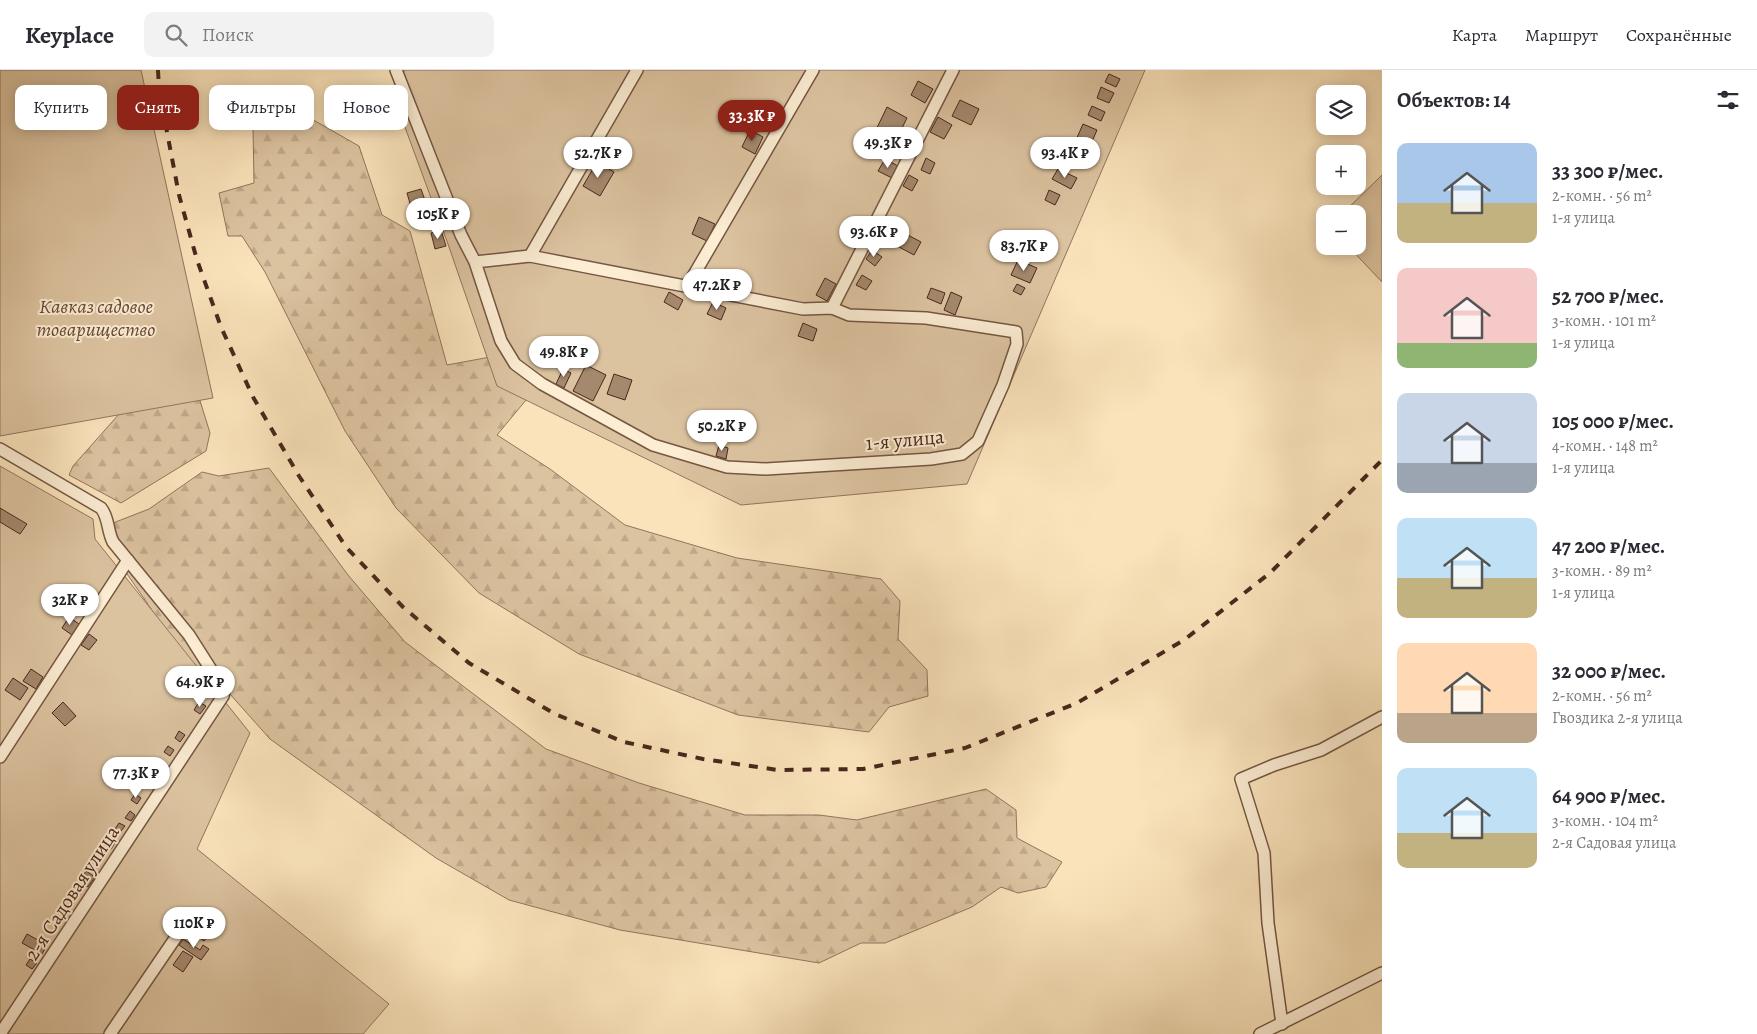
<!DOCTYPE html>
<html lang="ru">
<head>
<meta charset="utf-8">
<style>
  :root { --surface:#fff; --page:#f2f2f3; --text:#2b2b33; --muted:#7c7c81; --line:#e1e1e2; --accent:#8f2418 }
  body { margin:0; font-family:Alegreya,serif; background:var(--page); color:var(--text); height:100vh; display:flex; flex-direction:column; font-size:19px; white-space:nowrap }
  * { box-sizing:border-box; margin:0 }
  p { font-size:16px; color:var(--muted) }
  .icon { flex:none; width:28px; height:28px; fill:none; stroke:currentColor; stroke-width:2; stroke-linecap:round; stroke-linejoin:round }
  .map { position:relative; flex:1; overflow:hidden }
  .drawer { display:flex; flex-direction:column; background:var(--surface); width:375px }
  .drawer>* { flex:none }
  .hud { position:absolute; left:15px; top:15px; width:475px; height:45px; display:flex; gap:10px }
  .fabs { position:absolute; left:1316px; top:15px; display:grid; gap:10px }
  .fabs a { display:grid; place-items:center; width:50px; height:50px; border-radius:10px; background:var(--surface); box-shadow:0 2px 12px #0003; font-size:25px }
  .price { position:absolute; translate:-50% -42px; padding:0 11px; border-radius:18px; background:#fff; color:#222; font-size:16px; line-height:32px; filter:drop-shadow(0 1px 2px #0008) }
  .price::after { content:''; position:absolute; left:50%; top:30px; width:15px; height:11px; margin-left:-8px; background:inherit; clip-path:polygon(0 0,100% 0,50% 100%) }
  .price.on { background:var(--accent); color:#fff }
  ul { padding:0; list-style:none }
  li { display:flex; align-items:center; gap:15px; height:125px; padding:0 15px }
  li span { display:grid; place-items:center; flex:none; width:140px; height:100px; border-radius:10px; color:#555 }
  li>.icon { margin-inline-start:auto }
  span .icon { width:60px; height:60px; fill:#fffc; stroke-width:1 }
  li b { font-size:21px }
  h2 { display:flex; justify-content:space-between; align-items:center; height:60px; padding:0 15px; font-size:21px }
  .tag { padding:0 18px; border-radius:10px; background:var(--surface); box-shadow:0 2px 12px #0003; font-size:18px; line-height:45px }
  .tag.on { background:var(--accent); color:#fff }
  header { display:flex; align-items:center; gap:30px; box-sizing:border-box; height:70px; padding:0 25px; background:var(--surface); border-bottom:1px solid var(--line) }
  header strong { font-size:24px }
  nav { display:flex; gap:28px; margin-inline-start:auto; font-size:18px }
  .search { width:350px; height:45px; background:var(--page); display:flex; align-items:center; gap:12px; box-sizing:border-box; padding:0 18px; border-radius:10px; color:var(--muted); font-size:19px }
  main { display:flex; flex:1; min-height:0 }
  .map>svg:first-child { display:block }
  .forest { fill:url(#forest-firs); stroke:#92755e }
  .garden { fill:#dcc3a0; stroke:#92755e }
  .building { fill:#a5896e; stroke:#49271b }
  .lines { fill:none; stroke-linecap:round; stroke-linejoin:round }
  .minor-casing { stroke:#755643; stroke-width:14 }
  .minor { stroke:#fcedd3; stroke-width:11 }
  .rail { stroke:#49271b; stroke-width:4; stroke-dasharray:9 9; stroke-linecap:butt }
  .labels { text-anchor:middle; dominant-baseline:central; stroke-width:4; stroke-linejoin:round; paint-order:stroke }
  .park-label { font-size:20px; font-style:italic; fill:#664636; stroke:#fcedd3 }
  .street-label { font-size:20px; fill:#49271b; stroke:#fcedd3 }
</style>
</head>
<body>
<header>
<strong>Keyplace</strong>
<div class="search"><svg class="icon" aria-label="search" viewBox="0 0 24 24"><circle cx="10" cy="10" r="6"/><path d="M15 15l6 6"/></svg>Поиск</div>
<nav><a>Карта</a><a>Маршрут</a><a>Сохранённые</a></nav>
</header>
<main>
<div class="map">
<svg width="1382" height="964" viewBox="0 0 1382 964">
  <defs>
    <pattern id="forest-firs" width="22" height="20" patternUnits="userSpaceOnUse" patternTransform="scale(1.25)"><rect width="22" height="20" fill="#dcc3a0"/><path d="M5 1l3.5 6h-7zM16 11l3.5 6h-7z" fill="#bea889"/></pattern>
  </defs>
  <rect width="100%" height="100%" fill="#fae3bb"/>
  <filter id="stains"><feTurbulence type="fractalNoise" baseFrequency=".004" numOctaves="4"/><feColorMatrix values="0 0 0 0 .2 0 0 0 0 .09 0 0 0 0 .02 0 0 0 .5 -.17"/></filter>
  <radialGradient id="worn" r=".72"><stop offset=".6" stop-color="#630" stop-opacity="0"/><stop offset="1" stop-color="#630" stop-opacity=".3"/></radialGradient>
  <g class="forest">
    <path d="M 308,47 L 359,76 L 382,145 L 410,161 L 447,295 L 501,285 L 536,318 L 497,365 L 550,399 L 625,455 L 737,488 L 881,509 L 900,531 L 898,569 L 927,600 L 928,626 L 889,637 L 869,662 L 738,645 L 579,584 L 479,523 L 396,438 L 345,361 L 265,202 L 242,166 L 228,166 L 219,123 L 254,113 L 253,57 Z"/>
    <path d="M 189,295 L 210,363 L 206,381 L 121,433 L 69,405 L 73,396 L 128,334 Z"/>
    <path d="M 269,398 L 348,505 L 405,572 L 546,679 L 639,713 L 745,745 L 819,745 L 857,750 L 986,719 L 1016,740 L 1017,768 L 1062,792 L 1046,817 L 1018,823 L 1001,817 L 972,837 L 885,873 L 861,873 L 819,893 L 620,860 L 509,830 L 436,788 L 270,669 L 229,623 L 211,626 L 125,501 L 133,489 L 115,465 L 113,453 L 149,439 L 202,402 L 219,406 Z"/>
  </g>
  <g class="garden">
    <path d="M 0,0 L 141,0 L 213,328 L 0,366 Z"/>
    <path d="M 405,0 L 1145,0 L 967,414 L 741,435 L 497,316 L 448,174 L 392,22 Z"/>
    <path d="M 1382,105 L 1382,212 L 1348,176 L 1358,176 L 1358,144 L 1342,144 Z"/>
    <path d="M 0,396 L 93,449 L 95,469 L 250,663 L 197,779 L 389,934 L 363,964 L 0,964 Z"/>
  </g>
  <g class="building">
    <path d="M 1109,4 L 1120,9 L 1116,17 L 1105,12 Z"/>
    <path d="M 918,11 L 933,19 L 925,33 L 911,25 Z"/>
    <path d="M 1101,17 L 1114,23 L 1109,33 L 1097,28 Z"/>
    <path d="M 960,30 L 979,39 L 971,55 L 952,46 Z"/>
    <path d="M 1092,36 L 1105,42 L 1101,51 L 1088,45 Z"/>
    <path d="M 887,37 L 907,48 L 893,76 L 873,66 Z"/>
    <path d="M 938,47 L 952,55 L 944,69 L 930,62 Z"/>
    <path d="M 1083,54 L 1097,60 L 1090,76 L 1076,70 Z"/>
    <path d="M 750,60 L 763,67 L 755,84 L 742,77 Z"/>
    <path d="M 1071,76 L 1084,82 L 1079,92 L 1066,87 Z"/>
    <path d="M 926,88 L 935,93 L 930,104 L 921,100 Z"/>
    <path d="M 885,89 L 898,96 L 892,108 L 878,101 Z"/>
    <path d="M 597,92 L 614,102 L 600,126 L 583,116 Z"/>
    <path d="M 1058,99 L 1077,108 L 1071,119 L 1052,109 Z"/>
    <path d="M 909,105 L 918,110 L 912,121 L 903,116 Z"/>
    <path d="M 421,119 L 426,133 L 411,137 L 407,123 Z"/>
    <path d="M 1049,120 L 1060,125 L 1055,135 L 1045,130 Z"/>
    <path d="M 699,147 L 715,154 L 707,171 L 692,164 Z"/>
    <path d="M 441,160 L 446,176 L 435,179 L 431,163 Z"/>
    <path d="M 906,164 L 921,172 L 914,185 L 899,177 Z"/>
    <path d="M 1031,174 L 1042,178 L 1037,188 L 1027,183 Z"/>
    <path d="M 872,180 L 882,187 L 875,196 L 866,189 Z"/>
    <path d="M 1018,190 L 1037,198 L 1030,213 L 1011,205 Z"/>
    <path d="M 862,205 L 872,211 L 866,220 L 856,215 Z"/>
    <path d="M 825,208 L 836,214 L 827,231 L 816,225 Z"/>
    <path d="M 1017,214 L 1025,218 L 1021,225 L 1013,221 Z"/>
    <path d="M 931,218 L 945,223 L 941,234 L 927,228 Z"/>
    <path d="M 669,222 L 683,230 L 678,240 L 664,232 Z"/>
    <path d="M 951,222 L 962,227 L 955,245 L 944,240 Z"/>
    <path d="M 713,232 L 726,238 L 721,250 L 707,244 Z"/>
    <path d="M 803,253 L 817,259 L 813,271 L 798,266 Z"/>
    <path d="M 586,295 L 606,305 L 593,331 L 573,321 Z"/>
    <path d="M 563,299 L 571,303 L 564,318 L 556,314 Z"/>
    <path d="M 614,304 L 632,310 L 625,330 L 607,324 Z"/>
    <path d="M 719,375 L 728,378 L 726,389 L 716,386 Z"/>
    <path d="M 0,438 L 27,454 L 20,464 L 0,452 Z"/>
    <path d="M 69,547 L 79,554 L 72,565 L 62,558 Z"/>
    <path d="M 89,564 L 97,570 L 89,580 L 81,575 Z"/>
    <path d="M 31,599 L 43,607 L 36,619 L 23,611 Z"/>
    <path d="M 13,608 L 28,618 L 20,630 L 5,620 Z"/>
    <path d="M 63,632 L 76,646 L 65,656 L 52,643 Z"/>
    <path d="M 199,632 L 206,636 L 200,644 L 194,640 Z"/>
    <path d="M 179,661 L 185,665 L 180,672 L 175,668 Z"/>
    <path d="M 168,676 L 174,680 L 170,686 L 164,682 Z"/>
    <path d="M 135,724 L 141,728 L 137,734 L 131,730 Z"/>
    <path d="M 130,741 L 135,745 L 131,751 L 125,748 Z"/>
    <path d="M 119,753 L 125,756 L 120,762 L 115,759 Z"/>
    <path d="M 107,765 L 116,771 L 111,779 L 102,773 Z"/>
    <path d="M 86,801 L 95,807 L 88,817 L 80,811 Z"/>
    <path d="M 204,851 L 213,858 L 204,871 L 194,864 Z"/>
    <path d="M 27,864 L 47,875 L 42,884 L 22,873 Z"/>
    <path d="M 183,869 L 200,880 L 203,875 L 209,879 L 201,890 L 179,875 Z"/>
    <path d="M 183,881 L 193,887 L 183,902 L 173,895 Z"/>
    <path d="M 30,889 L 37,893 L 32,899 L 26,895 Z"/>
  </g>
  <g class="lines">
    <defs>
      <g id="minor">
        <path d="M 396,0 L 461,165 L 475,192 L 501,271 L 515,294 L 542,314 L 653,375 L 727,397 L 766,399 L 931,389 L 962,384 L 978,371 L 1003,315 L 1017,274 L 1016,262 L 926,248 L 849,245 L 832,238 L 803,239 L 530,186 L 475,192"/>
        <path d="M 530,186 L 637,0"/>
        <path d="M 688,215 L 813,0"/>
        <path d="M 832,238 L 953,0"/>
        <path d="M 0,379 L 101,438 C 109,448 107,460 113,472 L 189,565 L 224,620 L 223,626 L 0,964"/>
        <path d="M 0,687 L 128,490"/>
        <path d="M 1282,954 L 1268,853 L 1264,783 L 1241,709 L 1274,695 L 1321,680 L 1382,647"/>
        <path d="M 110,964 L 189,848"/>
        <path d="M 1260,964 L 1382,903"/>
      </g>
    </defs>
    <use href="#minor" class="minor-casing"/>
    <use href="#minor" class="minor"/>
    <path class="rail" d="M 158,0 L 159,20 L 179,125 L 197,190 L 221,257 L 253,327 L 299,406 L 346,477 L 403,537 L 469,593 L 555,644 L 624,672 L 703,689 L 778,700 L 863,699 L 965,678 L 1077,633 L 1184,570 L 1270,503 L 1382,390"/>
  </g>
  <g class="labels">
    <g class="park-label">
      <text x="96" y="236">Кавказ садовое<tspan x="96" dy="23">товарищество</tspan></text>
    </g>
    <g class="street-label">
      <text transform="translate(905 370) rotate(-5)">1-я улица</text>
      <text transform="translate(72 823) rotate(-57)">2-я Садовая улица</text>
    </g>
  </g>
  <rect width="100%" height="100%" filter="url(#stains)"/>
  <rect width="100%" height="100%" fill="url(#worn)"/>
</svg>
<div class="fabs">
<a><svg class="icon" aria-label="layers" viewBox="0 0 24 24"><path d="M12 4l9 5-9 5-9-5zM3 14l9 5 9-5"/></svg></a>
<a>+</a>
<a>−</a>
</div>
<b class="price on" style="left:752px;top:72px">33.3K ₽</b>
<b class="price" style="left:888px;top:99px">49.3K ₽</b>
<b class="price" style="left:598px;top:109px">52.7K ₽</b>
<b class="price" style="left:1065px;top:109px">93.4K ₽</b>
<b class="price" style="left:438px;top:170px">105K ₽</b>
<b class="price" style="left:874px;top:188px">93.6K ₽</b>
<b class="price" style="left:1024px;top:202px">83.7K ₽</b>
<b class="price" style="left:717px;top:241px">47.2K ₽</b>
<b class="price" style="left:564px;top:308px">49.8K ₽</b>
<b class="price" style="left:722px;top:382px">50.2K ₽</b>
<b class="price" style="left:70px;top:556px">32K ₽</b>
<b class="price" style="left:200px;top:638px">64.9K ₽</b>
<b class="price" style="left:136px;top:729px">77.3K ₽</b>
<b class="price" style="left:194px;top:879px">110K ₽</b>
<div class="hud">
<a class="tag">Купить</a>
<a class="tag on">Снять</a>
<a class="tag">Фильтры</a>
<a class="tag">Новое</a>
</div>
</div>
<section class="drawer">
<h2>Объектов: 14<svg class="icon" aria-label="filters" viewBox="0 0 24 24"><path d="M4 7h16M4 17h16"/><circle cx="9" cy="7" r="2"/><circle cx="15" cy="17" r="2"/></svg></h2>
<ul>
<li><span style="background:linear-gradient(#a9c7e8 60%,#c2b280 0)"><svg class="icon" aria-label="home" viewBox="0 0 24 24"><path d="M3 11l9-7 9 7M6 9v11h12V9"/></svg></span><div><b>33 300 ₽/мес.</b><p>2-комн. · 56 m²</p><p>1-я улица</p></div></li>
<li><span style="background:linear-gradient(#f6c9c9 75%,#8fb573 0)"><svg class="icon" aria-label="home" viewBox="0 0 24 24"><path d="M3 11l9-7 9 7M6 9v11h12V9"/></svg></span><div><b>52 700 ₽/мес.</b><p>3-комн. · 101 m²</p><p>1-я улица</p></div></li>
<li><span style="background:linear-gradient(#c9d6e8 70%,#9aa5b1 0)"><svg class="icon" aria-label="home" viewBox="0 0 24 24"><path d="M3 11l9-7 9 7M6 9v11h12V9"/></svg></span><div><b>105 000 ₽/мес.</b><p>4-комн. · 148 m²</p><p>1-я улица</p></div></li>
<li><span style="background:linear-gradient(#bfe0f5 60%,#c2b280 0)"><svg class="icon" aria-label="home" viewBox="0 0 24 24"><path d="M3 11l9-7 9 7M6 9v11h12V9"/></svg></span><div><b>47 200 ₽/мес.</b><p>3-комн. · 89 m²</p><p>1-я улица</p></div></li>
<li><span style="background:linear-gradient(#ffd9b3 70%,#b9a48a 0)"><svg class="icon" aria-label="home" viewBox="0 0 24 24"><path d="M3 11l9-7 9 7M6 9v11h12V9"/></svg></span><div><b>32 000 ₽/мес.</b><p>2-комн. · 56 m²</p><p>Гвоздика 2-я улица</p></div></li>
<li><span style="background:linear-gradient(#bfe0f5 65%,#c2b280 0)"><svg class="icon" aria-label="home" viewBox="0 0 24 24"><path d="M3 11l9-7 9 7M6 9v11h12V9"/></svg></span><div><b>64 900 ₽/мес.</b><p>3-комн. · 104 m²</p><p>2-я Садовая улица</p></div></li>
</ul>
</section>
</main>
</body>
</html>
